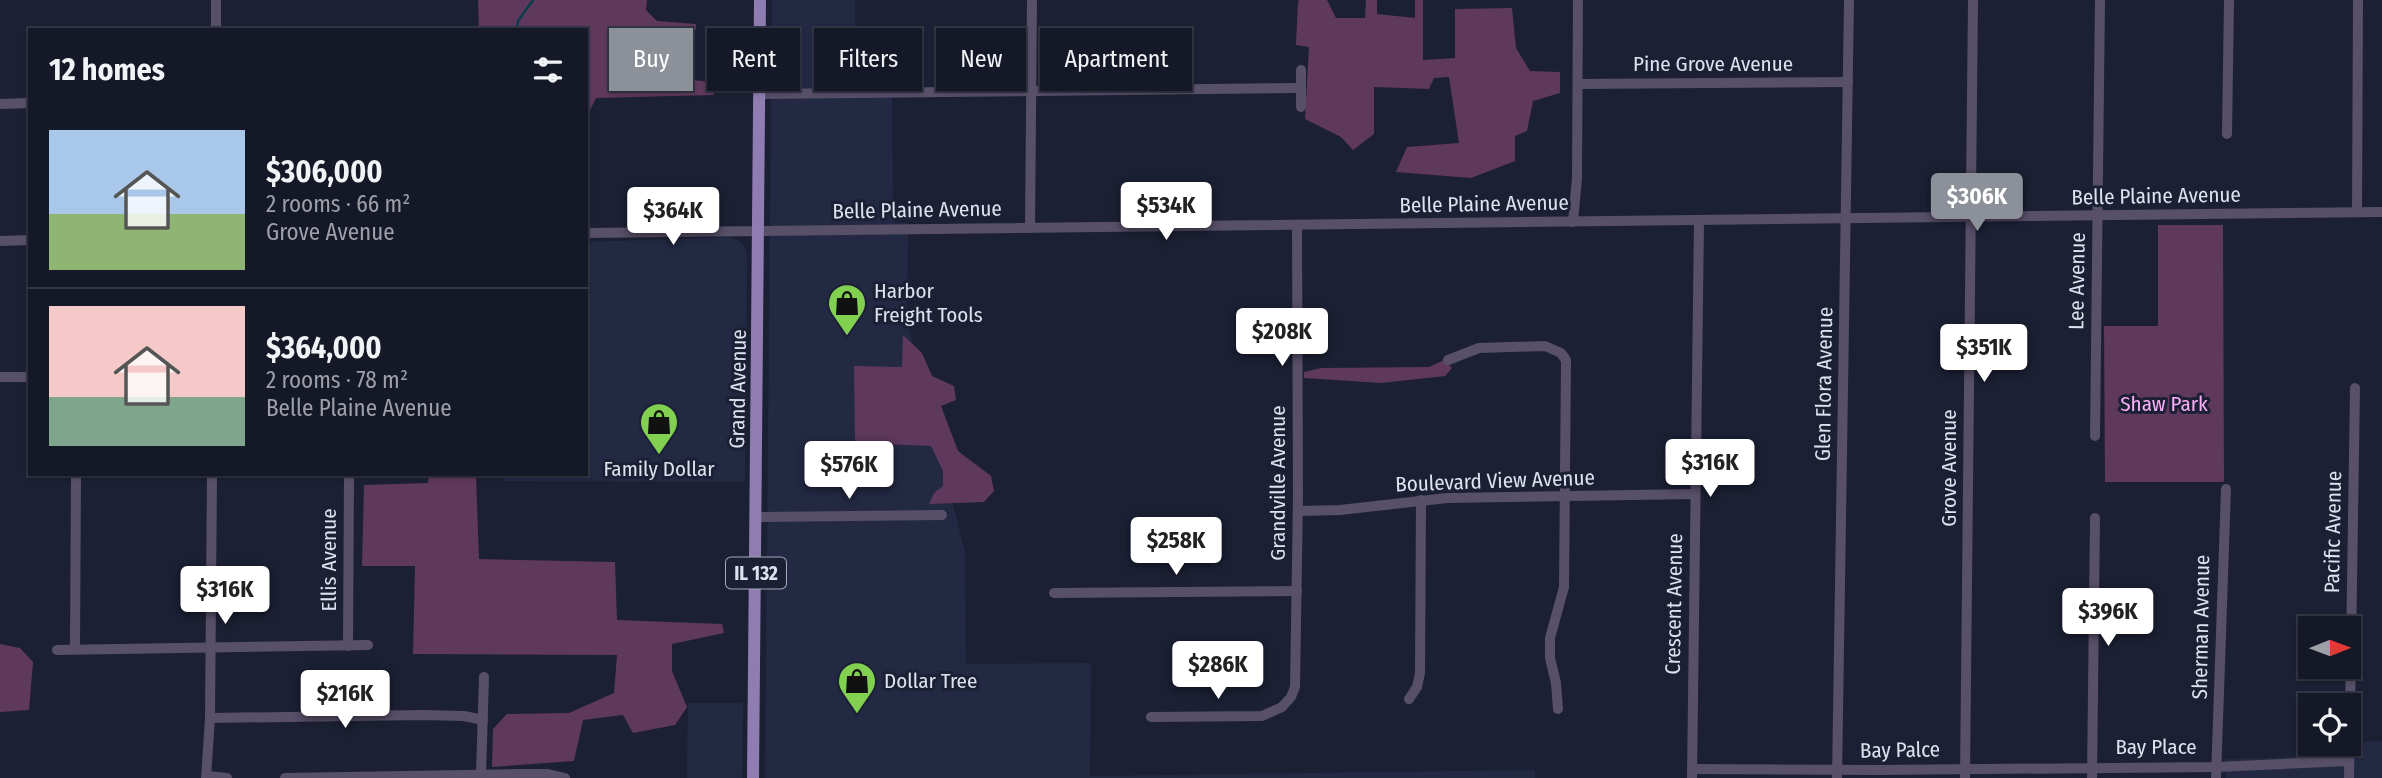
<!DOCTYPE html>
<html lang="en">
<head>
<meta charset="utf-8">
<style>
  :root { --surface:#141827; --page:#212533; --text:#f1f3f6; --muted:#9da0a7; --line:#333744; --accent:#8c9099 }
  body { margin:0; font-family:"Fira Sans Condensed",sans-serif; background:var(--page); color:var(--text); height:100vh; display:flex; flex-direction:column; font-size:26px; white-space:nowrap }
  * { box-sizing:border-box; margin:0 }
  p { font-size:23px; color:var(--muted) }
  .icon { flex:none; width:38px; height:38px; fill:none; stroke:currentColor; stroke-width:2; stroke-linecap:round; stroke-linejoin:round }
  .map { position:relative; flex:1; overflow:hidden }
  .side { position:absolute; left:28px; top:28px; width:560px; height:448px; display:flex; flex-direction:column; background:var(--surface); border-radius:0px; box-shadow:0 2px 5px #0004,0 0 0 2px var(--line) }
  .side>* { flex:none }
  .guide { position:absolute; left:609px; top:28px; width:665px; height:63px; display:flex; gap:14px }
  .needle { width:46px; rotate:89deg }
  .tools { position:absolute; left:2298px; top:616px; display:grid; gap:14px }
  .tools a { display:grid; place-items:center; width:63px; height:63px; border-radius:0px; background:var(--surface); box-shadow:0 2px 5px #0004,0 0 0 2px var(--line); font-size:35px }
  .price { position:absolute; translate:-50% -60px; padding:0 16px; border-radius:7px; background:#fff; color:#222; font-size:23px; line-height:46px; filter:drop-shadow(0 2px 4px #0008) }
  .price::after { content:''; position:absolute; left:50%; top:42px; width:21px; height:16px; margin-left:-10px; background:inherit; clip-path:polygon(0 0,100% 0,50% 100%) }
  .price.selected { background:var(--accent); color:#fff }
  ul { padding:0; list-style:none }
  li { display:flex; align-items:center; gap:21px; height:175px; padding:0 21px }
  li+li { border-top:2px solid var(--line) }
  li span { display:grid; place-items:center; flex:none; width:196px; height:140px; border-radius:0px; color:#555 }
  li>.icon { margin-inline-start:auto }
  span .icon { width:84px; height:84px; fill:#fffc; stroke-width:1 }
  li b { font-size:30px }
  h2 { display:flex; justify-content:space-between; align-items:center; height:84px; padding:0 21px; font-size:30px }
  .chip { padding:0 24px; border-radius:0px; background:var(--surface); box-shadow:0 2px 5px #0004,0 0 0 2px var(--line); font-size:24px; line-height:63px }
  .chip.selected { background:var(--accent); color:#fff }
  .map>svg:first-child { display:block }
  .built { fill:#232943 }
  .green { fill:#5f385d }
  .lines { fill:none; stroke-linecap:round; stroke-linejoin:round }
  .stream { stroke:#093f4c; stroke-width:2.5 }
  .minor { stroke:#584f69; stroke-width:10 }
  .major { stroke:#8f7cb0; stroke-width:12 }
  .labels { text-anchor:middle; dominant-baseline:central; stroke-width:6; stroke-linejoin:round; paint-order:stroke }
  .shield { fill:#1b2034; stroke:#a4a8b8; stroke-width:2 }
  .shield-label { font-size:19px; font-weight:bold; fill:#dee2f0 }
  .street-label { font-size:21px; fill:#dee2f0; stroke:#1b2034 }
  .poi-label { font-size:21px; fill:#dee2f0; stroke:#1b2034; text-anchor:start }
  .park-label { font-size:21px; fill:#f9aff5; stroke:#1b2034 }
</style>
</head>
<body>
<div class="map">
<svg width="2382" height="778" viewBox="0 0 2382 778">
  <rect width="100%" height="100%" fill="#1b2034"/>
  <g class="built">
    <path d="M 772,0 L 855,0 L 856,86 L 892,86 L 893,222 L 908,223 L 907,321 L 965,553 L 966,664 L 1091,663 L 1090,776 L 1535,770 L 1535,778 L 765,778 Z"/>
    <path d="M 727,237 L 738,240 L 745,248 L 747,254 L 745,482 L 503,481 L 503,474 L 586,474 L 586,242 Z"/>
    <path d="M 688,703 L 743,703 L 742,778 L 687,778 Z"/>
    <path d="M 2382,741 L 2382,778 L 2226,778 L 2225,759 L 2340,756 L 2349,742 Z"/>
  </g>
  <g class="green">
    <path d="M 478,0 L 647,0 L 646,10 L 657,21 L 696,24 L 696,30 L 646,34 L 644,76 L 714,82 L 714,95 L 596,98 L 586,118 L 586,30 L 479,30 Z"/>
    <path d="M 1300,0 L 1327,0 L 1336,18 L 1365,18 L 1366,0 L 1377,0 L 1377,14 L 1415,18 L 1415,0 L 1423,0 L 1423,60 L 1455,58 L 1455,9 L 1512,8 L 1516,48 L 1530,71 L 1560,72 L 1560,93 L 1533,101 L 1527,131 L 1515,136 L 1515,161 L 1471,178 L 1396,172 L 1407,147 L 1459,143 L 1449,77 L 1434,78 L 1429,89 L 1374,87 L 1374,134 L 1353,150 L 1341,137 L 1305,119 L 1309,47 L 1296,45 L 1298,1 Z"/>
    <path d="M 2158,225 L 2223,225 L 2224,482 L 2105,482 L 2104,326 L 2158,326 Z"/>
    <path d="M 903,335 L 922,353 L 932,376 L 954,386 L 956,400 L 941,406 L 958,451 L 991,476 L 994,491 L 984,502 L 929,504 L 934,493 L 943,486 L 943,471 L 931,446 L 855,443 L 854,366 L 902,367 Z"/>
    <path d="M 1444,360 L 1452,368 L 1445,376 L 1381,383 L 1304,378 L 1304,372 L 1321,368 L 1429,367 Z"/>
    <path d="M 429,474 L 476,474 L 479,559 L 615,562 L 617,620 L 722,624 L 724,633 L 672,644 L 672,671 L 687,707 L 675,725 L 633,733 L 623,715 L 583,720 L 574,761 L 492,767 L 493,729 L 507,714 L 569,713 L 614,693 L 617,655 L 413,654 L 415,566 L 362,566 L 364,485 L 428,483 Z"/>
    <path d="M 0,644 L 20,648 L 33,662 L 29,710 L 0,712 Z"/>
  </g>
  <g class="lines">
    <path class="stream" d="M 517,30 L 518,21 L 533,0"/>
    <g class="minor">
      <path d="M 216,30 L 216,0"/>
      <path d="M 1301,70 L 1301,107"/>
      <path d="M 1578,84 L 1848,82"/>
      <path d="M 760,94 L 1301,88"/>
      <path d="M 0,104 L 30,103"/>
      <path d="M 2227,134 L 2229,0"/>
      <path d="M 2357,212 L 2358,0"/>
      <path d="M 1573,222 L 1577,178 L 1578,0"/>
      <path d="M 1030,228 L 1032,0"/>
      <path d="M 586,233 L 2382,212"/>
      <path d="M 0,241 L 30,240"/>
      <path d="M 1448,360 L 1479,348 L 1545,346 L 1561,353 L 1566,360 L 1564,587 L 1550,638 L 1550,658 L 1556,683 L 1558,709"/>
      <path d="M 0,377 L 30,377"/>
      <path d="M 2095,436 L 2100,0"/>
      <path d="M 1298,511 L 1340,510 L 1447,498 L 1695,494"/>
      <path d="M 756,517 L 942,515"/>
      <path d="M 1054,593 L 1297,591"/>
      <path d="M 348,646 L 349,474"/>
      <path d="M 75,649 L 76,474"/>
      <path d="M 57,650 L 368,645"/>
      <path d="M 1409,699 L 1417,687 L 1420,673 L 1421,500"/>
      <path d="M 1151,717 L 1262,716 L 1282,707 L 1291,697 L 1295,687 L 1298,497 L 1297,225"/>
      <path d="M 210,718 L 423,715 L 464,716 L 483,720"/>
      <path d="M 1692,769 L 1877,770 L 2217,767 L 2348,761"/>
      <path d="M 481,774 L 484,677"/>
      <path d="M 207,776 L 227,778"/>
      <path d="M 206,778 L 210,718 L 212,474"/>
      <path d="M 285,778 L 519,774 L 548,774 L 565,778"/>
      <path d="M 1692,778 L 1699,221"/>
      <path d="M 1837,778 L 1849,0"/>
      <path d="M 1965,778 L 1973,0"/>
      <path d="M 2092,778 L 2095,518"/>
      <path d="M 2216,778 L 2226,489"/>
      <path d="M 2349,778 L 2355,388"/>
    </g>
    <path class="major" d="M 753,778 L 760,0"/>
  </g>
  <defs>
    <symbol id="shop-pin" viewBox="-11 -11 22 30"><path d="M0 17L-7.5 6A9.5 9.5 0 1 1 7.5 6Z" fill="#81d050" stroke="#1b2034"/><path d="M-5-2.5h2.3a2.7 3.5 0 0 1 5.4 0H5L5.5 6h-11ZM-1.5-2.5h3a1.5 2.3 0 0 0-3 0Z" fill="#111"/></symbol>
  </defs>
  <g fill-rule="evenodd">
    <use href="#shop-pin" x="825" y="281" width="44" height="60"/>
    <use href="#shop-pin" x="637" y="400" width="44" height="60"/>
    <use href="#shop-pin" x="835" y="659" width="44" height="60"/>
  </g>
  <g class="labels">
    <rect class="shield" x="726" y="557.5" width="60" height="31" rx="5"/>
    <g class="shield-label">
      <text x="756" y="573">IL 132</text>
    </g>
    <g class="street-label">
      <text x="1713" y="64">Pine Grove Avenue</text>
      <text transform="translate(2156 196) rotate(-1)">Belle Plaine Avenue</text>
      <text transform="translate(1484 204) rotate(-1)">Belle Plaine Avenue</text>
      <text transform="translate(917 210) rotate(-1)">Belle Plaine Avenue</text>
      <text transform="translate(2077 281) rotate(-89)">Lee Avenue</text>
      <text transform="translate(1824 384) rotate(-89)">Glen Flora Avenue</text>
      <text transform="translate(738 389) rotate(-89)">Grand Avenue</text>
      <text transform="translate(1949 468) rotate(-90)">Grove Avenue</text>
      <text transform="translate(1495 481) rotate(-2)">Boulevard View Avenue</text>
      <text transform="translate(1278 483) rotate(-90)">Grandville Avenue</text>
      <text transform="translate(2333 532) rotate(-89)">Pacific Avenue</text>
      <text transform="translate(329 560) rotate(-90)">Ellis Avenue</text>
      <text transform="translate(1674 604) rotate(-89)">Crescent Avenue</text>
      <text transform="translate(2201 627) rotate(-89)">Sherman Avenue</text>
      <text x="2156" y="747">Bay Place</text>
      <text transform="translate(1900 750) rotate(-1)">Bay Palce</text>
    </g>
    <g class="poi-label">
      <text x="874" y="291">Harbor<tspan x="874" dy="24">Freight Tools</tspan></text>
      <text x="659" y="469" text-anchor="middle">Family Dollar</text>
      <text x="884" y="681">Dollar Tree</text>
    </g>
    <g class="park-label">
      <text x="2164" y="404">Shaw Park</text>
    </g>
  </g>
</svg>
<div class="tools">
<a><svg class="needle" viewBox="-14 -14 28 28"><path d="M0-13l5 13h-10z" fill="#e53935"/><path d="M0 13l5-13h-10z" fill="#9da0a7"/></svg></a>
<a><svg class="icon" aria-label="locate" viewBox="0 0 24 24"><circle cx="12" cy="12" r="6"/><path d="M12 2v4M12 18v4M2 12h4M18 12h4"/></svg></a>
</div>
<b class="price selected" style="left:1977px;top:233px">$306K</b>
<b class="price" style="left:1166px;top:242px">$534K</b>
<b class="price" style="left:673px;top:247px">$364K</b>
<b class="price" style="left:1282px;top:368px">$208K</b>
<b class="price" style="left:1984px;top:384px">$351K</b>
<b class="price" style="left:1710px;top:499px">$316K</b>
<b class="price" style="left:849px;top:501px">$576K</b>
<b class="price" style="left:1176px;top:577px">$258K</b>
<b class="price" style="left:225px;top:626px">$316K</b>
<b class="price" style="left:2108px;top:648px">$396K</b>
<b class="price" style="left:1218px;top:701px">$286K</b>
<b class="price" style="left:345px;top:730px">$216K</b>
<div class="guide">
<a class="chip selected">Buy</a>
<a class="chip">Rent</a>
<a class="chip">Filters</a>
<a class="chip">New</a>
<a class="chip">Apartment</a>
</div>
<section class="side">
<h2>12 homes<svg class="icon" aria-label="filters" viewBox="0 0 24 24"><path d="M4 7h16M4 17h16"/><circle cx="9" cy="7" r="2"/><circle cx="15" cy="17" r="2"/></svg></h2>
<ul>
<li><span style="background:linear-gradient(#a9c7e8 60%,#8fb573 0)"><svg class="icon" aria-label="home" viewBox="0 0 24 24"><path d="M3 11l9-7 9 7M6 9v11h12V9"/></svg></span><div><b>$306,000</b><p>2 rooms · 66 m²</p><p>Grove Avenue</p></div></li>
<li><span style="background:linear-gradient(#f6c9c9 65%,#7fa58c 0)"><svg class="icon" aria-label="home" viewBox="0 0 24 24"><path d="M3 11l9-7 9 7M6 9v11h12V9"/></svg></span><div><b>$364,000</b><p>2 rooms · 78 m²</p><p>Belle Plaine Avenue</p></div></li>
</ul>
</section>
</div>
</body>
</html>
